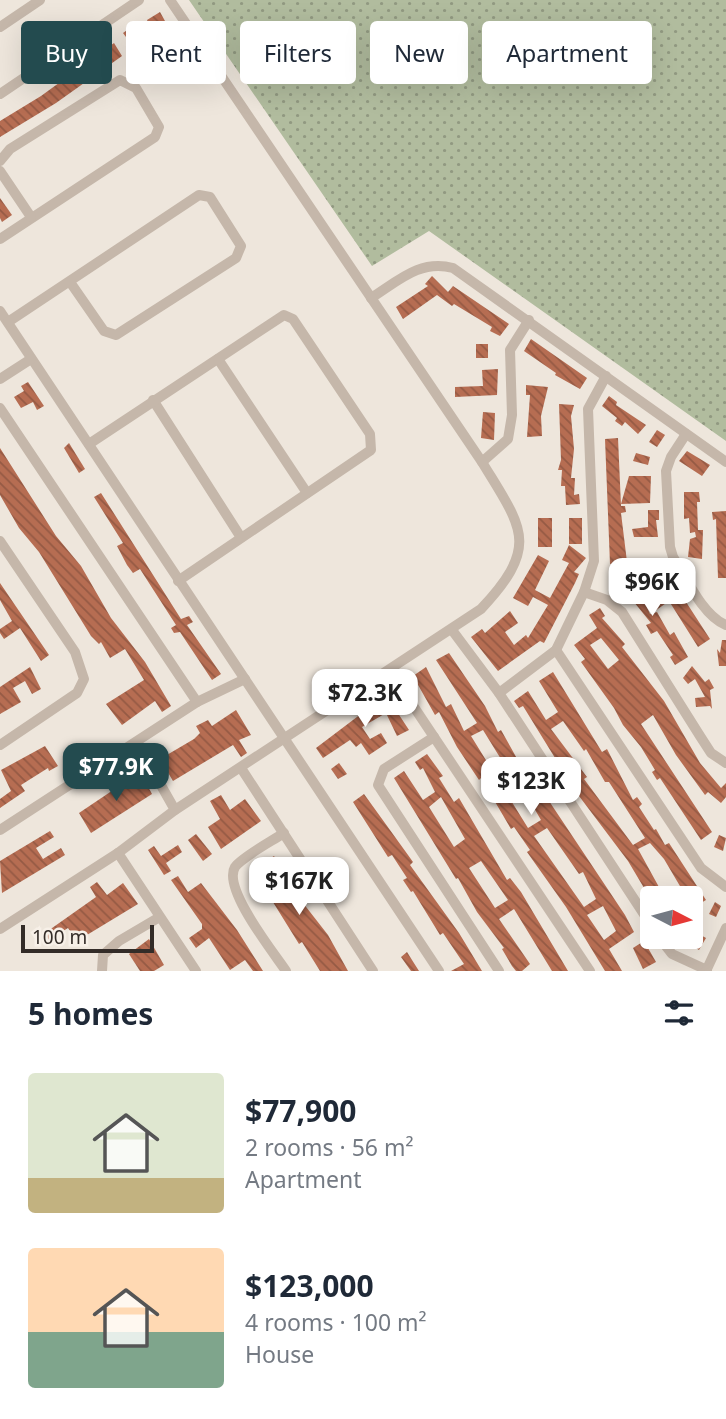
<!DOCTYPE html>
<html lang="en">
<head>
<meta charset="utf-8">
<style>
  :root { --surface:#fff; --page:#f2f2f3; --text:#1f2937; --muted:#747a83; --accent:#234b4f }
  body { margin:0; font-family:"Noto Sans",sans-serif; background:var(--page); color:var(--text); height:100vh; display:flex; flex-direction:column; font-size:26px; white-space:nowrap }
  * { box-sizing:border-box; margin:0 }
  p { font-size:23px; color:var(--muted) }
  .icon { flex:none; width:38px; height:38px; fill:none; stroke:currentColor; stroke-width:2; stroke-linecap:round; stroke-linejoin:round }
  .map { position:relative; height:971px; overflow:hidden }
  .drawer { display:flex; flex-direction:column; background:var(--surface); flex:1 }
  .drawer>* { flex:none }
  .banner { position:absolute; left:21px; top:21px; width:684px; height:63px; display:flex; gap:14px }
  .needle { width:46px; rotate:96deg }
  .fabs { position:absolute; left:640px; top:886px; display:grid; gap:14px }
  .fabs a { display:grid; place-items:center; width:63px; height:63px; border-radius:7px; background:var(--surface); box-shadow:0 7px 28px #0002; font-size:35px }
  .scale { position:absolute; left:21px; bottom:18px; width:133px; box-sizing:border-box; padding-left:7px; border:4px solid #332c28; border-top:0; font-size:19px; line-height:24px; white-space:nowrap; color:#332c28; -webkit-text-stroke:5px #f7f0e8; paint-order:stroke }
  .price { position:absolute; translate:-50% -60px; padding:0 16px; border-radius:14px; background:#fff; color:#222; font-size:23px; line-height:46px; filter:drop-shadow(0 2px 4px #0008) }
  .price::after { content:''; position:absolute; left:50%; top:42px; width:21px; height:16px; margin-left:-10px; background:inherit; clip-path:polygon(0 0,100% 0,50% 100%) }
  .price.on { background:var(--accent); color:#fff }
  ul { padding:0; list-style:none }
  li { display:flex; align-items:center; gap:21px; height:175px; padding:0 28px }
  li span { display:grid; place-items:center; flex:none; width:196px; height:140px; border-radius:7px; color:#555 }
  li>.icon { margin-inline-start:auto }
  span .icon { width:84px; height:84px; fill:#fffc; stroke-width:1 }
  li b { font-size:30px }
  h2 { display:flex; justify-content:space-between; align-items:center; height:84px; padding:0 28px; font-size:30px }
  .pill { padding:0 24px; border-radius:7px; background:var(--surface); box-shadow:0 7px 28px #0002; font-size:24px; line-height:63px }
  .pill.on { background:var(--accent); color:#fff }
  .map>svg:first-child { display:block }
  .grass { fill:url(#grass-dots) }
  .building { fill:url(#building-back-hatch); fill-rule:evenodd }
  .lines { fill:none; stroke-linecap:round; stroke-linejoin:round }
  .minor { stroke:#c5b7aa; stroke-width:10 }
</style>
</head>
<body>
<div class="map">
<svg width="726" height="971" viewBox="0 0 726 971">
  <defs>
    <pattern id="grass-dots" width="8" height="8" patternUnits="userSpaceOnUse" patternTransform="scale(1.75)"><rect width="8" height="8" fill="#b1bc9e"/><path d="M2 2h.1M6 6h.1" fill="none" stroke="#919981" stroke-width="1.8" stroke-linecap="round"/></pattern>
    <pattern id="building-back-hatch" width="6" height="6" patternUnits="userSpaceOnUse" patternTransform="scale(1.75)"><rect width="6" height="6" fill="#b66d52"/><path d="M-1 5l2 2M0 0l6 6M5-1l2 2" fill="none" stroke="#955a44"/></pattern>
  </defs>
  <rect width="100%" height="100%" fill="#eee6dc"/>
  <path class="grass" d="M 189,0 L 726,0 L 726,441 L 429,231 L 372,266 Z"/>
  <g class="building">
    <path d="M 160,12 L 165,21 L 162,23 L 174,44 L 178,41 L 184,50 L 170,60 L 147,20 Z"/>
    <path d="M 133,26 L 139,34 L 129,41 L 123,33 Z"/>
    <path d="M 114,43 L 122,56 L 56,103 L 0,137 L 0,121 L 41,96 Z"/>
    <path d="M 0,198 L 12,215 L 2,222 L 0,218 Z"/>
    <path d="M 432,276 L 448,292 L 453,286 L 509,324 L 500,336 L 490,331 L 492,327 L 454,304 L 452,306 L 437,295 L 403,319 L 396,307 L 428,286 L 425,284 Z"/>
    <path d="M 531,339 L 587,378 L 580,389 L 555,375 L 556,373 L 524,351 Z"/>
    <rect x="476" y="344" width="12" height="14"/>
    <path d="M 498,369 L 497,395 L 455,397 L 455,387 L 483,386 L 482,370 Z"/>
    <path d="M 28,382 L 44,406 L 37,410 L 33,402 L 21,408 L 14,397 L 24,391 L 21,386 Z"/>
    <path d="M 526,385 L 548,387 L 541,416 L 542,436 L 527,437 L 530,395 L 526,395 Z"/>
    <path d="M 609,396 L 617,402 L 616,405 L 646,425 L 638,434 L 625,422 L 622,426 L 615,421 L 617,418 L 602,406 Z"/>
    <path d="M 559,404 L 574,405 L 571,416 L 574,449 L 571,478 L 575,478 L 574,495 L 579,494 L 580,504 L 566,505 L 565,486 L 561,486 L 562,470 L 558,470 L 561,460 Z"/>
    <path d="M 483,412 L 495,413 L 494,440 L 481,438 Z"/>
    <path d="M 657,430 L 665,435 L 657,447 L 649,442 Z"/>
    <path d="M 618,438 L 621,506 L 625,506 L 626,512 L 621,513 L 627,562 L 610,564 L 605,439 Z"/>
    <path d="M 69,443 L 85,469 L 79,473 L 64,448 Z"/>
    <path d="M 0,448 L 56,536 L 81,566 L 111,618 L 145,662 L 171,706 L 162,712 L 155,701 L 122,725 L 106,704 L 144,680 L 125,649 L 110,658 L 101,642 L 99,644 L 91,636 L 39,552 L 19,528 L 0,495 Z"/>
    <path d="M 687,451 L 710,465 L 702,476 L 679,461 Z"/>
    <path d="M 636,453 L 650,457 L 648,465 L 633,461 Z"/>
    <path d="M 629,476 L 651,476 L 650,503 L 621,504 Z"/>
    <path d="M 684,492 L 699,492 L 700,502 L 697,502 L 698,530 L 703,530 L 702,559 L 688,557 L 690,539 L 696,537 L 695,532 L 690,533 L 689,518 L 684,519 Z"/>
    <path d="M 101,493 L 181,619 L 189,616 L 193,622 L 187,625 L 221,674 L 212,680 L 180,632 L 174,633 L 171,628 L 176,625 L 140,569 L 133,573 L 127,565 L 117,546 L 123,543 L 94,497 Z"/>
    <path d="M 648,510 L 659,510 L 659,520 L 656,520 L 658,537 L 634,537 L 632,529 L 648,527 Z"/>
    <path d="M 726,511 L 726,578 L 718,578 L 716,519 L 713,520 L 712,512 Z"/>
    <rect x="538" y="518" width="14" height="29"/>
    <rect x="569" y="518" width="13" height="26"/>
    <path d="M 569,545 L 586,558 L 574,572 L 579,574 L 575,583 L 544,643 L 540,641 L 498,671 L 471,637 L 482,629 L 485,633 L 510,611 L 518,623 L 505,632 L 514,645 L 526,635 L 528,638 L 548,605 L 533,597 L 528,606 L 513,598 L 538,555 L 549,561 L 535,590 L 550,598 L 569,563 L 562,560 Z"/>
    <path d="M 664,568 L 710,639 L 698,647 L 669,601 L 655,611 L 652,601 L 663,590 L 652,576 Z"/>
    <path d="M 630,571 L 650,614 L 657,612 L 670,635 L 674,632 L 688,657 L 675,665 L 670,657 L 673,655 L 657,631 L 651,634 L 646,625 L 651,623 L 621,586 L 619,587 L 614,578 Z"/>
    <path d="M 0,583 L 49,655 L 41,661 L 20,628 L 4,639 L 0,633 L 0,629 L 12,621 L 0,600 Z"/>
    <path d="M 600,608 L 605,616 L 602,618 L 625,644 L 622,647 L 664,701 L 700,763 L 721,788 L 726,783 L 726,797 L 721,803 L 708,792 L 705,795 L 676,755 L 653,715 L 641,724 L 712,832 L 701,840 L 660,778 L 657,780 L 652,772 L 655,770 L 641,747 L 623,725 L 614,708 L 581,662 L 585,659 L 574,645 L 597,628 L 589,615 ZM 601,638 L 619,660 L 608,669 L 590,645 Z"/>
    <path d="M 722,640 L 726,640 L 726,666 L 719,666 L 717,649 L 720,653 Z"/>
    <path d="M 449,653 L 485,706 L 498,732 L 501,730 L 520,764 L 523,762 L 625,915 L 634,932 L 609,949 L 622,971 L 605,971 L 566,907 L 527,852 L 530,850 L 514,827 L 511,829 L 481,778 L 479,780 L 457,747 L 439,712 L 435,715 L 413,676 L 426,667 L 446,707 L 451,704 L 464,731 L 477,723 L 436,660 ZM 483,730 L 504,764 L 507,762 L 541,820 L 528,828 L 471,736 ZM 547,828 L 579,874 L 583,872 L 596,899 L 584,907 L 534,836 ZM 603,906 L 616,931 L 604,940 L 587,915 Z"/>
    <path d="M 692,666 L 705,682 L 709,679 L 714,688 L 710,690 L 712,709 L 710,706 L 696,707 L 695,698 L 705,697 L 695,679 L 688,684 L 683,678 Z"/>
    <path d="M 30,667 L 41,689 L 32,694 L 25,681 L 13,688 L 21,702 L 0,714 L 0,687 Z"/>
    <path d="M 553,672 L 602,752 L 607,749 L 633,800 L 637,797 L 642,804 L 639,807 L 654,830 L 656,829 L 665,845 L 669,843 L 706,900 L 694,907 L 691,898 L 687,898 L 664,859 L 650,843 L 638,849 L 665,898 L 650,898 L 628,861 L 576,792 L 523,706 L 519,708 L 514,701 L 528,691 L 546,720 L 558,712 L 539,681 ZM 563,721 L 584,751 L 586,749 L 605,782 L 609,782 L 645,838 L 633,845 L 584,779 L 587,777 L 551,729 Z"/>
    <path d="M 386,695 L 409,730 L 397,736 L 386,713 L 362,727 L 370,739 L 381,733 L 387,743 L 369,755 L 361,743 L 356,747 L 350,740 L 323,758 L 316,748 Z"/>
    <path d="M 236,710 L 251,735 L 239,740 L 247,753 L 241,757 L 233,745 L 173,781 L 160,759 L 194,739 L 200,733 L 196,726 L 208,720 L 212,726 Z"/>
    <path d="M 45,746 L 58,766 L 49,771 L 48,768 L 21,785 L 25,791 L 0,808 L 0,799 L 11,791 L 1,770 Z"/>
    <path d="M 427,754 L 443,776 L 439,778 L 454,802 L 459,798 L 507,880 L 510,878 L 521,892 L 568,971 L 552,971 L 514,909 L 499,919 L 530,964 L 522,971 L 516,971 L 512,966 L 502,949 L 504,948 L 477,912 L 458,878 L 456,879 L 394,778 L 404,771 L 423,800 L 435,792 L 423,768 L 420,770 L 415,762 ZM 441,797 L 465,839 L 454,847 L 429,807 ZM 481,861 L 508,900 L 495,908 L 469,868 Z"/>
    <path d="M 339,763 L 347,774 L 338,779 L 331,769 Z"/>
    <path d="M 140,772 L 152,794 L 91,833 L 79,813 Z"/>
    <path d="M 364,794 L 408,855 L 413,862 L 410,865 L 459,933 L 482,971 L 451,971 L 464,964 L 443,933 L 440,935 L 413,891 L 411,892 L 403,880 L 407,878 L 392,855 L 388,857 L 353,802 Z"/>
    <path d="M 221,795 L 230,810 L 245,799 L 261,821 L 221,849 L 208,827 L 220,819 L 210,801 Z"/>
    <path d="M 50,831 L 54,837 L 36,848 L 43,859 L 61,848 L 65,855 L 2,893 L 0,861 Z"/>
    <path d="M 196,834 L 212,854 L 203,861 L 188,840 Z"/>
    <path d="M 719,835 L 726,838 L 723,851 L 714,847 Z"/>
    <path d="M 178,845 L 182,852 L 166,863 L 171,871 L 164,875 L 148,850 L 154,846 L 161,856 Z"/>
    <path d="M 274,856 L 303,903 L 328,935 L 348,971 L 320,971 L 302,942 L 299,944 L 253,870 Z"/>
    <path d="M 178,876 L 188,892 L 201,883 L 237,930 L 263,971 L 253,971 L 245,960 L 230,970 L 209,938 L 196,948 L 189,938 L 202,929 L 202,924 L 171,880 Z"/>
    <path d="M 97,882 L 107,895 L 123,883 L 138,904 L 77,941 L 68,928 L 49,940 L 45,933 L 96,897 L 90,887 Z"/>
    <path d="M 715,902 L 721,906 L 716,917 L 709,914 Z"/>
    <path d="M 697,933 L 706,938 L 699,950 L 691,945 Z"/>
    <path d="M 149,939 L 164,965 L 154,971 L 140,971 L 129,954 Z"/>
    <path d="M 644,941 L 656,962 L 643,969 L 633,948 Z"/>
    <path d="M 407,952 L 412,960 L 419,971 L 411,971 L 401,957 Z"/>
  </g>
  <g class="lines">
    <g class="minor">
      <path d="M 0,27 L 40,0"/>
      <path d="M 0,94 L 139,0"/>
      <path d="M 0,161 L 10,149 L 120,80 L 136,88 L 159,127 L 155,137 L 0,239"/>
      <path d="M 0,171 L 31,217"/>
      <path d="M 371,298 C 398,281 420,259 453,268 L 726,462"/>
      <path d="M 0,311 L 439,971"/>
      <path d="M 8,322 L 199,195 L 210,197 L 241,246 L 236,258 L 116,335 L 104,331 L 70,282"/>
      <path d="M 218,359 L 307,493"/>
      <path d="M 0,379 L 31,359"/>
      <path d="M 153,400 L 240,536"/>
      <path d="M 0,408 L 197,702"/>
      <path d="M 686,434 L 671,457 L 666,471 L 670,547 L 673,557 C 686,578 703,616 726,625"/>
      <path d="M 89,444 L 284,315 L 293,319 L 370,434 L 371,450 L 178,581"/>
      <path d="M 482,462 L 508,439 L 512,415 L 510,350 L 529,320"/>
      <path d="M 0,541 L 75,652 L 84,679 L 77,693 L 0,745"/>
      <path d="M 584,592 L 594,561 L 588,409 L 606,376"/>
      <path d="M 452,630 L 499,693 L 653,928"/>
      <path d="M 556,650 L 701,868 L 726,887"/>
      <path d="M 390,671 L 590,971"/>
      <path d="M 499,693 L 556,650 L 584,592 L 607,600 L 622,612 L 700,736 L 711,753 L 726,763"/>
      <path d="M 434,737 L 384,769 L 378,785 L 499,971"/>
      <path d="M 137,743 L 175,810"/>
      <path d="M 241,768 L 373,971"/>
      <path d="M 0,830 L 197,702 L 245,679"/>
      <path d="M 284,833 C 272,841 242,857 235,867 C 222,888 274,953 286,971"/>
      <path d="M 118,853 L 196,971"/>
      <path d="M 0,929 L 118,853 L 175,810 L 481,609 C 541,545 522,528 482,462 L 170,0"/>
      <path d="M 658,936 L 672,954 L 707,970"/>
      <path d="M 102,971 L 103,955 L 119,941 L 158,918"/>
      <path d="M 706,971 L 726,928"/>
    </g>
  </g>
</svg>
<div class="fabs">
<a><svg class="needle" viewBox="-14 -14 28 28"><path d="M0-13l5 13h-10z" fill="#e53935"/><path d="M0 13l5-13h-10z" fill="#747a83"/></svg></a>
</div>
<div class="scale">100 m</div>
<b class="price" style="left:652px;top:618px">$96K</b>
<b class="price" style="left:365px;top:729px">$72.3K</b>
<b class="price on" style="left:116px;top:803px">$77.9K</b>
<b class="price" style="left:531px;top:817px">$123K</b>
<b class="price" style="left:299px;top:917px">$167K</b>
<div class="banner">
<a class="pill on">Buy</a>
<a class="pill">Rent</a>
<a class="pill">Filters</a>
<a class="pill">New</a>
<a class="pill">Apartment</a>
</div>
</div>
<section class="drawer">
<h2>5 homes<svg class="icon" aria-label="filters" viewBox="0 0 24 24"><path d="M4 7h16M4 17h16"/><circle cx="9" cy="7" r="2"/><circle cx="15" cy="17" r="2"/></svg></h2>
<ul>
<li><span style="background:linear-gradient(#dfe7d0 75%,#c2b280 0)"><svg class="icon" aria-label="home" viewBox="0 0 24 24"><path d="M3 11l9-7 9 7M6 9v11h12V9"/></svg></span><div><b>$77,900</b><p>2 rooms · 56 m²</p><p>Apartment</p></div></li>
<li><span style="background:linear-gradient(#ffd9b3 60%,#7fa58c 0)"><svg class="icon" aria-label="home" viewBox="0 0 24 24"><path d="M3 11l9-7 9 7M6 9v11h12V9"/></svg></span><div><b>$123,000</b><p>4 rooms · 100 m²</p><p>House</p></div></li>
</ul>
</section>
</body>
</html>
